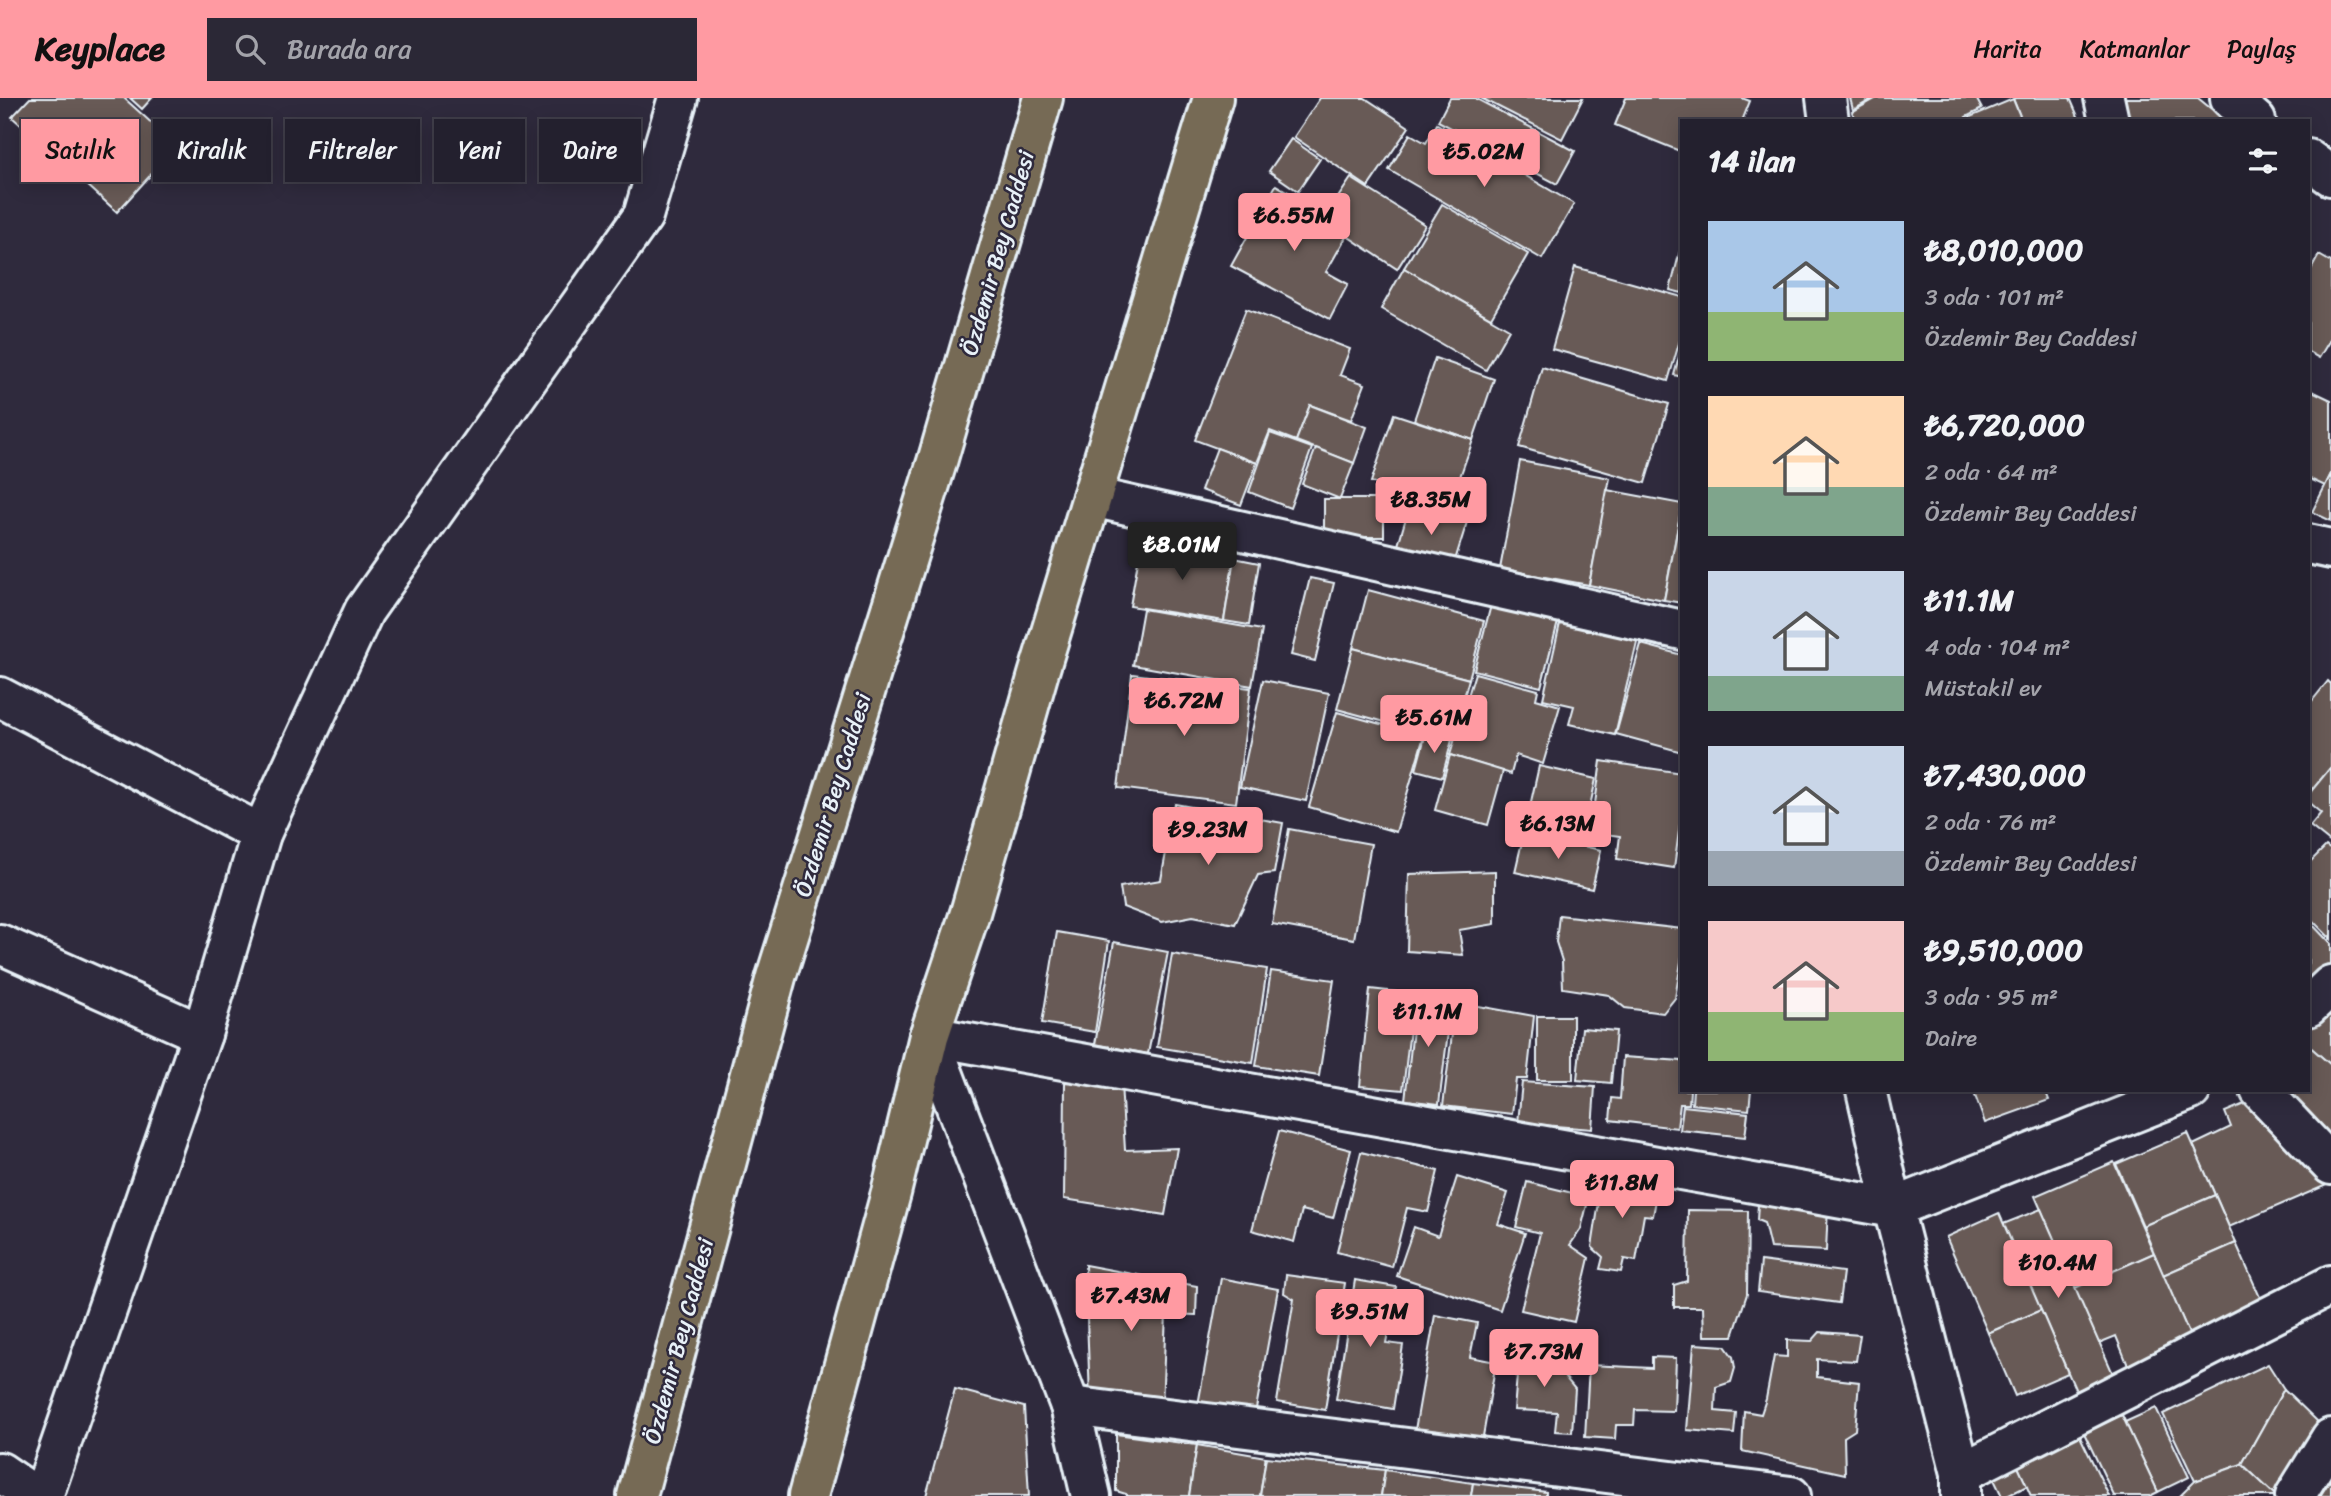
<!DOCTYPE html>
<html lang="tr">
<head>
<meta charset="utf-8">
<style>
  :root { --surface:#23202e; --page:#2b2836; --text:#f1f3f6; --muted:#a3a3aa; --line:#403e4a; --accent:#ff9aa2 }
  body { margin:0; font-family:Sriracha,sans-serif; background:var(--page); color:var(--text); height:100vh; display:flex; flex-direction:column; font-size:26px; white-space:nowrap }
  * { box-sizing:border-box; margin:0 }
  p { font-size:23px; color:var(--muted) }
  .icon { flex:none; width:38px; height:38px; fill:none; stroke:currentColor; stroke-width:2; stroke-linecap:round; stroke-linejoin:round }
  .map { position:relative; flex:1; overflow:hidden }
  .drawer { position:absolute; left:1680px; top:21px; width:630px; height:973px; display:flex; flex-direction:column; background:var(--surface); border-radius:0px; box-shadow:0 4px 18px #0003,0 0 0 2px var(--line) }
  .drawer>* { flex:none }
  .hud { position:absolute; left:21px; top:21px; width:665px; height:63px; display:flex; gap:14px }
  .price { position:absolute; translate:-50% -60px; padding:0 16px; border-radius:7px; background:var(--accent); color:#111; font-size:23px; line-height:46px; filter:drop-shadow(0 2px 4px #0008) }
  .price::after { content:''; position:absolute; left:50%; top:42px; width:21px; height:16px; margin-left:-10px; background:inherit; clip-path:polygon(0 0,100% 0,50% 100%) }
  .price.active { background:#222; color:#fff }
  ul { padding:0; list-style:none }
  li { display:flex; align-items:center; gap:21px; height:175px; padding:0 28px }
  li span { display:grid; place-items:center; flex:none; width:196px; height:140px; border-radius:0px; color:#555 }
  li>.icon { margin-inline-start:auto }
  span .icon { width:84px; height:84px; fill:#fffc; stroke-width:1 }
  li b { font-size:30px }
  h2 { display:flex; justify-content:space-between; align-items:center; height:84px; padding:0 28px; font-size:30px }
  .tag { padding:0 24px; border-radius:0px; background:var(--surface); box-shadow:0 4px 18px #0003,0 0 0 2px var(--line); font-size:24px; line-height:63px }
  .tag.active { background:var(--accent); color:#111 }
  header { display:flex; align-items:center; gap:42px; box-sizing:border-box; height:98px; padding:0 35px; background:var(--accent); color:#111 }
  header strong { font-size:33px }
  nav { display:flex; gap:38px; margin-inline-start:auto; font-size:24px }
  .search { width:490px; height:63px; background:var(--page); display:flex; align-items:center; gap:18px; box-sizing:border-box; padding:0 24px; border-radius:0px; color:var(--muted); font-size:26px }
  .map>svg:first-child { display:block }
  .building { fill:#685a56; stroke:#e8f1f8; stroke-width:2 }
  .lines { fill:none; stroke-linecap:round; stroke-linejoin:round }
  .minor-casing { stroke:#e8f1f8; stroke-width:44 }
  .primary-casing { stroke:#e8f1f8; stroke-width:44 }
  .minor { stroke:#2f2a3d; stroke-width:38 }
  .primary { stroke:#766a54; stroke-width:38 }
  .labels { text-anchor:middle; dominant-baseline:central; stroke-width:5; stroke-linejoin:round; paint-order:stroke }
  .street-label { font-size:23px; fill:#e8f1f8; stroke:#2f2a3d }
</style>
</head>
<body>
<header>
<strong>Keyplace</strong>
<div class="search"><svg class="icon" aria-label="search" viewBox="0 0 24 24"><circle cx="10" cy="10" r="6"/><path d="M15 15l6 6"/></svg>Burada ara</div>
<nav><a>Harita</a><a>Katmanlar</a><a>Paylaş</a></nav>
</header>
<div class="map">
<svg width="2331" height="1398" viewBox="0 0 2331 1398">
  <rect width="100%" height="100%" fill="#2f2a3d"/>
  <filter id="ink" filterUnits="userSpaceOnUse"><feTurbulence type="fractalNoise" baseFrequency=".0143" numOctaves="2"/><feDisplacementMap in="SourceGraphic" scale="14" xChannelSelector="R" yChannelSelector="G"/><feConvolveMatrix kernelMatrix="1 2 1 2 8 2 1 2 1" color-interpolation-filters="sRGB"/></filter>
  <g filter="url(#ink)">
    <g class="building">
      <path d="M 30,0 L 124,0 L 177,48 L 117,114 L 12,19 Z"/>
      <path d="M 130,0 L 152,0 L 142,11 Z"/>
      <path d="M 1320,0 L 1365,0 L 1409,29 L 1368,89 L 1294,39 Z"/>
      <path d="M 1450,0 L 1475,0 L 1575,53 L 1557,86 L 1438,23 Z"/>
      <path d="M 1481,0 L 1583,0 L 1562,41 Z"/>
      <path d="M 1626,0 L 1742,0 L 1750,3 L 1742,23 L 1682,23 L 1682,54 L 1615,27 Z"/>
      <path d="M 1850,0 L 1874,0 L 1853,12 Z"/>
      <path d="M 1877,0 L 1976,0 L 1982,11 L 1966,19 L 1968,23 L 1856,23 L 1852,14 Z"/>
      <path d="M 2015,0 L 2070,0 L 2080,23 L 2022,23 L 2013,1 Z"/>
      <path d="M 2123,0 L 2198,0 L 2226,23 L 2128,23 Z"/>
      <path d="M 2013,1 L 2022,23 L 1971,23 L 1970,19 Z"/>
      <path d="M 1437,26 L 1574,106 L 1542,161 L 1389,72 L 1410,36 L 1426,45 Z"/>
      <path d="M 1291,41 L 1320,61 L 1298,93 L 1269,73 Z"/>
      <path d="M 1351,80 L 1425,127 L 1397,171 L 1323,122 Z"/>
      <path d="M 1276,87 L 1323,114 L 1317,123 L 1346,139 L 1326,174 L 1348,186 L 1330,221 L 1231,168 Z"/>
      <path d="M 1442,106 L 1528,156 L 1491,220 L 1404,170 Z"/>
      <path d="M 1682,145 L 1682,195 L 1670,192 Z"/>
      <path d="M 2319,157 L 2331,164 L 2331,240 L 2319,260 L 2308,254 L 2308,177 Z"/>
      <path d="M 1575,169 L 1682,199 L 1682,235 L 1668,283 L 1552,251 Z"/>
      <path d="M 1404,170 L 1509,231 L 1486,272 L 1381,211 Z"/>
      <path d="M 1246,211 L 1350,251 L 1340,277 L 1365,286 L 1351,322 L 1310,307 L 1296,343 L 1270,333 L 1257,365 L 1195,342 Z"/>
      <path d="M 1682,248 L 1682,279 L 1674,277 Z"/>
      <path d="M 1435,260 L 1494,281 L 1473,342 L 1414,322 Z"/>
      <path d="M 1542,269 L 1669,306 L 1645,385 L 1519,349 Z"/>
      <path d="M 2308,291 L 2331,302 L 2331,376 L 2325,388 L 2308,380 Z"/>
      <path d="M 1310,307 L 1367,329 L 1354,365 L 1296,343 Z"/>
      <path d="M 1394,316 L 1473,342 L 1449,410 L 1371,384 Z"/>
      <path d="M 1270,335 L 1312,350 L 1290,410 L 1249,394 Z"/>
      <path d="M 1217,350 L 1257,365 L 1241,407 L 1201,392 Z"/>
      <path d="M 1316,350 L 1354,365 L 1340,401 L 1302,386 Z"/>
      <path d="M 1520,363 L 1610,380 L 1589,487 L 1500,471 Z"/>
      <path d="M 2331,376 L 2331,423 L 2312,414 Z"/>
      <path d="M 1607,392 L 1682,406 L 1664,502 L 1589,487 Z"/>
      <rect x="1324" y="401" width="60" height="38"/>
      <path d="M 1410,406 L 1467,424 L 1452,472 L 1396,454 Z"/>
      <path d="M 1682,408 L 1682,505 L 1664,502 Z"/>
      <path d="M 1141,446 L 1234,460 L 1224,523 L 1130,508 Z"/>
      <path d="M 1234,460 L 1259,465 L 1249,527 L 1224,523 Z"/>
      <path d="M 1310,480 L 1334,485 L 1315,563 L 1291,557 Z"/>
      <path d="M 1368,492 L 1484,523 L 1469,581 L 1353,550 Z"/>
      <path d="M 1491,507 L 1558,524 L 1541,589 L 1474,572 Z"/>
      <path d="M 1143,511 L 1262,532 L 1252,588 L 1133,567 Z"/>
      <path d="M 1561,521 L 1638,540 L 1615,637 L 1569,626 L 1574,608 L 1543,601 Z"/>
      <path d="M 1641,546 L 1682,557 L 1682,654 L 1616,636 Z"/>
      <path d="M 1353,550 L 1469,581 L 1452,642 L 1337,611 Z"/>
      <path d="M 1475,575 L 1538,592 L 1536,601 L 1560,608 L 1543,666 L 1516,657 L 1511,676 L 1450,657 Z"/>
      <path d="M 1132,576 L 1251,590 L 1236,705 L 1118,690 Z"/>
      <path d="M 1263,582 L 1329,595 L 1306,703 L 1240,689 Z"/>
      <path d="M 2328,583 L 2331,586 L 2331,669 L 2313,691 L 2308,687 L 2308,608 Z"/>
      <path d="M 1337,614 L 1424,638 L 1396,734 L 1309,709 Z"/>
      <path d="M 1426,635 L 1452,642 L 1442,679 L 1416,672 Z"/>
      <path d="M 1450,657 L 1503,673 L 1488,727 L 1435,712 Z"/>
      <path d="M 1601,663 L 1682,675 L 1682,711 L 1674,770 L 1617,761 L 1620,738 L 1591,734 Z"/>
      <path d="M 1539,668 L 1596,681 L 1581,748 L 1524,735 Z"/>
      <path d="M 2331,669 L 2331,745 L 2310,728 L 2321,715 L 2308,704 L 2308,697 Z"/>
      <path d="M 1175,706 L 1283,725 L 1274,775 L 1258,777 L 1235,826 L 1193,818 L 1162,824 L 1123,809 L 1120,789 L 1161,782 Z"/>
      <path d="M 1289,731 L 1371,746 L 1354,841 L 1272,826 Z"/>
      <path d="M 1524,735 L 1601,752 L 1592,791 L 1515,774 Z"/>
      <path d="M 2326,748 L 2331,752 L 2331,841 L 2308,818 L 2308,766 Z"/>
      <path d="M 1495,773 L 1495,826 L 1459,832 L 1463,857 L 1407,853 L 1409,776 Z"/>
      <path d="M 1559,817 L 1682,831 L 1682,858 L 1675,900 L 1663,915 L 1625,910 L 1609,897 L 1563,890 L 1562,863 L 1556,844 Z"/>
      <path d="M 2308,822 L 2331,846 L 2331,871 L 2308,892 Z"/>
      <path d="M 1057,834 L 1109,843 L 1095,934 L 1042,925 Z"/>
      <path d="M 1114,844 L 1168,854 L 1148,956 L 1095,946 Z"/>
      <path d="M 1172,856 L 1267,871 L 1253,965 L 1157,949 Z"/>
      <path d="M 1271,873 L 1334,882 L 1319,978 L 1256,968 Z"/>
      <path d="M 1370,891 L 1414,896 L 1403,992 L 1360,988 Z"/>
      <path d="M 1417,896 L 1452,902 L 1439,1006 L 1405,1002 Z"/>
      <path d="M 1456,904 L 1534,918 L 1527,981 L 1516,981 L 1512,1016 L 1443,1008 Z"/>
      <path d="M 2325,912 L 2331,917 L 2331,967 L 2308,947 L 2308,930 Z"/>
      <rect x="1537" y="918" width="36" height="64"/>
      <path d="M 1582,930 L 1616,933 L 1611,985 L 1577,982 Z"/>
      <path d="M 2308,947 L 2331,967 L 2331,1040 L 2276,992 L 2308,992 Z"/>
      <path d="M 1623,959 L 1682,963 L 1682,992 L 1690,992 L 1689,1006 L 1680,1006 L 1677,1030 L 1610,1022 L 1612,1000 L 1620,1001 Z"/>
      <path d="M 1065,984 L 1121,985 L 1125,1052 L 1177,1050 L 1165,1117 L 1064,1101 Z"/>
      <path d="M 1522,984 L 1595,989 L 1592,1031 L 1518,1025 Z"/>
      <path d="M 1693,992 L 1751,992 L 1749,1012 L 1692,1006 Z"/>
      <path d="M 1973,992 L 2045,992 L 2049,1002 L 1985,1025 Z"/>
      <path d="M 2254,1002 L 2318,1061 L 2329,1086 L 2229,1129 L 2193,1047 L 2231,1029 L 2225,1014 Z"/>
      <path d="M 1683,1008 L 1748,1015 L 1745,1039 L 1680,1032 Z"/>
      <path d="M 1279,1033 L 1351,1052 L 1333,1120 L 1302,1112 L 1294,1144 L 1252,1132 Z"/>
      <path d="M 2188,1035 L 2215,1097 L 2143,1128 L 2116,1066 Z"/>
      <path d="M 1361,1054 L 1438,1073 L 1428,1114 L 1407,1110 L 1392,1169 L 1337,1154 Z"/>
      <path d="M 2114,1064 L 2154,1155 L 2075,1190 L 2035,1098 Z"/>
      <path d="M 1603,1078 L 1659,1086 L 1653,1118 L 1644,1117 L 1636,1163 L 1624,1161 L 1621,1174 L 1600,1171 L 1603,1159 L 1592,1149 Z"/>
      <path d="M 1457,1079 L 1508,1095 L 1498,1126 L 1525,1135 L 1500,1212 L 1397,1178 L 1414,1129 L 1438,1138 Z"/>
      <path d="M 1527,1084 L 1589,1099 L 1581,1131 L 1570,1147 L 1589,1160 L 1574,1224 L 1521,1212 L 1540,1135 L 1516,1129 Z"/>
      <path d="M 2215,1097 L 2236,1145 L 2163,1177 L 2143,1128 Z"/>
      <path d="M 1758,1106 L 1828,1109 L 1826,1153 L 1770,1150 L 1764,1125 L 1757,1122 Z"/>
      <path d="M 2041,1111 L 2114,1278 L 2076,1293 L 2003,1126 Z"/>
      <path d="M 1688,1112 L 1748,1113 L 1747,1196 L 1733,1238 L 1704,1238 L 1703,1209 L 1674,1209 L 1674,1187 L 1687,1183 Z"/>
      <path d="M 1999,1115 L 2041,1212 L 1988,1235 L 1946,1139 Z"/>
      <path d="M 2236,1145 L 2267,1215 L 2194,1247 L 2163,1177 Z"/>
      <path d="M 2154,1155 L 2194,1247 L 2131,1275 L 2116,1238 L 2099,1245 L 2075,1190 Z"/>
      <path d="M 1761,1163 L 1843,1174 L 1839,1205 L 1758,1194 Z"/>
      <path d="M 1085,1167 L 1197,1188 L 1196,1217 L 1166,1216 L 1162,1308 L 1090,1300 Z"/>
      <path d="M 1286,1177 L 1345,1185 L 1325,1312 L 1277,1304 L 1294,1201 L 1284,1195 Z"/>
      <path d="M 1221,1180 L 1278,1191 L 1255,1316 L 1198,1307 Z"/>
      <path d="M 1355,1182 L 1396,1189 L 1386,1245 L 1403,1247 L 1393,1311 L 1336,1301 Z"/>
      <path d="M 2041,1212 L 2068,1275 L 2015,1298 L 1988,1235 Z"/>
      <path d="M 1435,1217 L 1477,1225 L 1470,1259 L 1496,1264 L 1482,1344 L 1415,1332 Z"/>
      <path d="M 1820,1234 L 1860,1237 L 1856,1263 L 1817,1261 L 1817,1279 L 1859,1284 L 1855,1332 L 1844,1339 L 1845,1376 L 1742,1353 L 1744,1313 L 1761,1316 L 1766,1301 L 1774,1258 L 1787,1259 L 1787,1242 L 1812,1243 Z"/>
      <path d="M 1694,1246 L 1725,1248 L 1733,1259 L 1735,1270 L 1731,1284 L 1716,1289 L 1715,1313 L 1736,1315 L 1734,1336 L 1687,1332 Z"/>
      <path d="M 1519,1254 L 1546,1256 L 1575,1291 L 1572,1334 L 1555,1333 L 1557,1314 L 1514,1312 Z"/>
      <path d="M 1652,1259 L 1676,1260 L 1674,1313 L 1635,1312 L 1634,1327 L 1616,1327 L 1615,1341 L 1585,1339 L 1589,1267 L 1652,1270 Z"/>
      <path d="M 2268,1266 L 2284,1291 L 2242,1366 L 2195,1383 L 2163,1316 Z"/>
      <path d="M 955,1291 L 1024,1309 L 1029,1398 L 926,1398 Z"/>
      <path d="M 2284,1291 L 2317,1323 L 2288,1398 L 2276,1398 L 2242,1366 Z"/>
      <path d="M 2156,1310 L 2189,1379 L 2158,1394 L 2125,1324 Z"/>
      <path d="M 2122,1317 L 2158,1394 L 2150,1398 L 2114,1398 L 2084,1335 Z"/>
      <path d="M 2076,1330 L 2109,1398 L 2031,1398 L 2014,1360 Z"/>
      <path d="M 1116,1336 L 1197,1347 L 1189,1398 L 1126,1398 L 1126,1396 L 1116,1393 Z"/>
      <path d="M 1197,1347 L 1266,1359 L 1260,1398 L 1189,1398 Z"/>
      <path d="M 1266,1359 L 1385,1372 L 1381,1398 L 1260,1398 Z"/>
      <path d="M 2014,1360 L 2027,1388 L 2007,1398 L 2002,1398 L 1986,1365 Z"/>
      <path d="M 2242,1366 L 2276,1398 L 2180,1398 L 2195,1383 Z"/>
      <path d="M 1385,1372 L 1473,1385 L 1471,1398 L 1381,1398 Z"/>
      <path d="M 2331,1381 L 2331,1398 L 2320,1398 Z"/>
      <path d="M 1473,1385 L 1546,1394 L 1546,1398 L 1471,1398 Z"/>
    </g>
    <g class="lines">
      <defs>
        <g id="minor">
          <path d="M 1826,0 L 1829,23"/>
          <path d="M 2104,0 L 2109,23"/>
          <path d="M 2230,0 L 2256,23"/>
          <path d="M 2308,61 L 2331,78"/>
          <path d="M 1092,399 L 1682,532"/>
          <path d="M 2308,446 L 2331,451"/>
          <path d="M 0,599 L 261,736"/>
          <path d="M 0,846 L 202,936"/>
          <path d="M 2308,909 L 2331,887"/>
          <path d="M 929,938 L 1893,1110 L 2191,992"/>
          <path d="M 929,938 L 1070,1308 L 1091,1398"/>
          <path d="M 1866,992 L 1893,1110 L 1961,1375 L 1961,1398"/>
          <path d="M 2260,992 L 2331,1067"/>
          <path d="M 1070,1308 L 1791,1398"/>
          <path d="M 0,1374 L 35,1398"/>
          <path d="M 1961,1375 L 2331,1187"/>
          <path d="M 43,1398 L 202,936 L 261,736 L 364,513 L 643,118 L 678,0"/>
          <path d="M 2295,1398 L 2331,1340"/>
        </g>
        <g id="primary">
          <path d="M 637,1398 L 776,879 L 937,364 L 1043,0"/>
          <path d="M 808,1398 L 891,1095 L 929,938 L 970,815 L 1038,577 L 1213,0"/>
        </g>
      </defs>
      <use href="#minor" class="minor-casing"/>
      <use href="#primary" class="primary-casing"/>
      <use href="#minor" class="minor"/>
      <use href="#primary" class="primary"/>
    </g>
  </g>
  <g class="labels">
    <g class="street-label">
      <text transform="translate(998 155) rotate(-74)">Özdemir Bey Caddesi</text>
      <text transform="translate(833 697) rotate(-73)">Özdemir Bey Caddesi</text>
      <text transform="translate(679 1243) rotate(-75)">Özdemir Bey Caddesi</text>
    </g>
  </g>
</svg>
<b class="price" style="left:1484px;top:91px">₺5.02M</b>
<b class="price" style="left:1294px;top:155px">₺6.55M</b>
<b class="price" style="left:1431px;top:439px">₺8.35M</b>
<b class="price active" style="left:1182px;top:484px">₺8.01M</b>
<b class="price" style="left:1184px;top:640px">₺6.72M</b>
<b class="price" style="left:1434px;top:657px">₺5.61M</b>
<b class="price" style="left:1558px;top:763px">₺6.13M</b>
<b class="price" style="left:1208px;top:769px">₺9.23M</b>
<b class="price" style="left:1428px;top:951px">₺11.1M</b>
<b class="price" style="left:1622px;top:1122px">₺11.8M</b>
<b class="price" style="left:2058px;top:1202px">₺10.4M</b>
<b class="price" style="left:1131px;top:1235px">₺7.43M</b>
<b class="price" style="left:1370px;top:1251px">₺9.51M</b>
<b class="price" style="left:1544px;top:1291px">₺7.73M</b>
<div class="hud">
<a class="tag active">Satılık</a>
<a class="tag">Kiralık</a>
<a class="tag">Filtreler</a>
<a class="tag">Yeni</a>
<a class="tag">Daire</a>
</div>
<section class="drawer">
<h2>14 ilan<svg class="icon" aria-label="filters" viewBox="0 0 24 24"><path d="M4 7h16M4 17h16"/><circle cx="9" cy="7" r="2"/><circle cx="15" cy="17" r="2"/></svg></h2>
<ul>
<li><span style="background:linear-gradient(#a9c7e8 65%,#8fb573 0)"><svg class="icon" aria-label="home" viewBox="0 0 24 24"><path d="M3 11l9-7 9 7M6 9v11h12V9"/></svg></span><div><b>₺8,010,000</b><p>3 oda · 101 m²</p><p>Özdemir Bey Caddesi</p></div></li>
<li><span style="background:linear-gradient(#ffd9b3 65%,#7fa58c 0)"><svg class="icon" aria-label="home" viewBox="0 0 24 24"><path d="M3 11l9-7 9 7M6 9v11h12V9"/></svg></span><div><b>₺6,720,000</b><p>2 oda · 64 m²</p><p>Özdemir Bey Caddesi</p></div></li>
<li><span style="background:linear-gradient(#c9d6e8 75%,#7fa58c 0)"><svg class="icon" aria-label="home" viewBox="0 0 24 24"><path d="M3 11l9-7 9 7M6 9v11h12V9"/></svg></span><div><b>₺11.1M</b><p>4 oda · 104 m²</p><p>Müstakil ev</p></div></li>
<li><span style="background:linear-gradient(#c9d6e8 75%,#9aa5b1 0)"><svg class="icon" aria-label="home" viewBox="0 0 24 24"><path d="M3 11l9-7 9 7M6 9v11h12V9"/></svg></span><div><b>₺7,430,000</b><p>2 oda · 76 m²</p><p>Özdemir Bey Caddesi</p></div></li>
<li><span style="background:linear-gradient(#f6c9c9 65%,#8fb573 0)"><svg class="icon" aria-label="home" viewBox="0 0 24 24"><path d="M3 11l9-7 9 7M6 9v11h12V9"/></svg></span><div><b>₺9,510,000</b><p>3 oda · 95 m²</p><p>Daire</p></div></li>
</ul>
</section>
</div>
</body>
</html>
